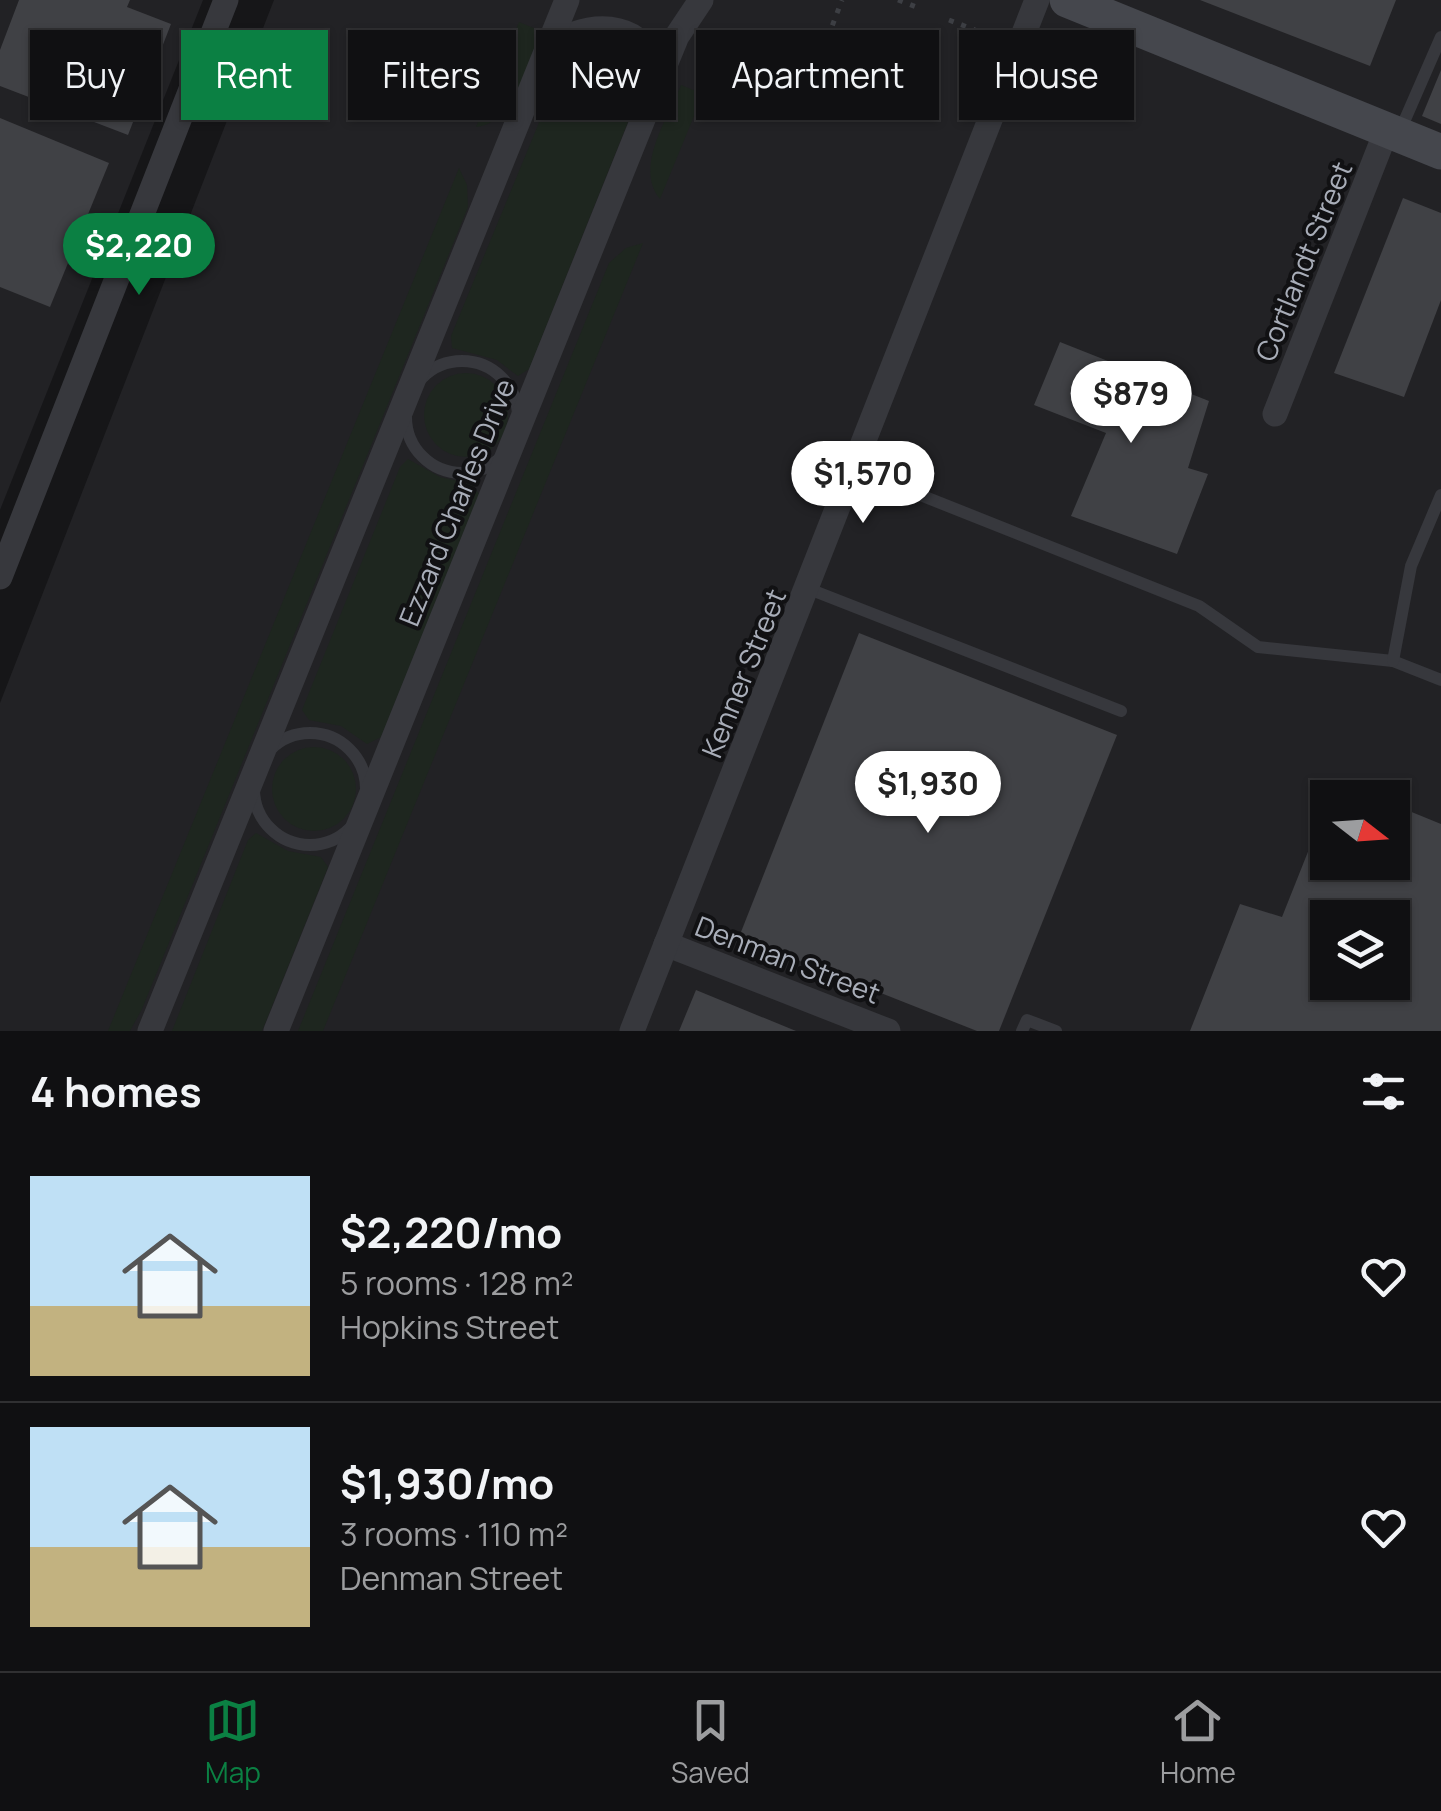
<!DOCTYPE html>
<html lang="en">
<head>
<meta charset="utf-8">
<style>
  :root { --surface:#101012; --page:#1e1e20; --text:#f1f3f6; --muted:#9c9d9f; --line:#303032; --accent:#0b8043 }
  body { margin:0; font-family:Manrope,sans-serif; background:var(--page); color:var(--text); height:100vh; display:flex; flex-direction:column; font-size:38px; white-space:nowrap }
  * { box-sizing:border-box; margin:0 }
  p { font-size:32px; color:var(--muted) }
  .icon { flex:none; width:55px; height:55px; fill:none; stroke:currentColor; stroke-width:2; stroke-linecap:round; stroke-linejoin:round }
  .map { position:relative; height:1031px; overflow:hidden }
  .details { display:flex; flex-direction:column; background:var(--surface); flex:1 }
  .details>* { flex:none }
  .guide { position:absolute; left:30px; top:30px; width:1382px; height:90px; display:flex; gap:20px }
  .needle { width:65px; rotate:107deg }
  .tools { position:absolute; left:1310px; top:780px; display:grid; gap:20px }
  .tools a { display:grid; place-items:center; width:100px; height:100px; border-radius:0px; background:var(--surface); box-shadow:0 2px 8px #0004,0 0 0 2px var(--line); font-size:50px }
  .price { position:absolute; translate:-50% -85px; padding:0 22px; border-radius:35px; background:#fff; color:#222; font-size:32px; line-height:65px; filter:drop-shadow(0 2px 5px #0008) }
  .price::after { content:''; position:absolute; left:50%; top:60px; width:30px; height:22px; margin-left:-15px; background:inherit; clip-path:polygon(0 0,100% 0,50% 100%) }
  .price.current { background:var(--accent); color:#fff }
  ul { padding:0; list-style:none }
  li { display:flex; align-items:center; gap:30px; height:250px; padding:0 30px }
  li+li { border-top:2px solid var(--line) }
  li span { display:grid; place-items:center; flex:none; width:280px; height:200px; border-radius:0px; color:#555 }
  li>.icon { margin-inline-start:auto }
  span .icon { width:120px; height:120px; fill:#fffc; stroke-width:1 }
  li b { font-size:42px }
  h2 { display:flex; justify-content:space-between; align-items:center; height:120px; padding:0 30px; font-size:42px }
  .chip { padding:0 35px; border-radius:0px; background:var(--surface); box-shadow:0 2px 8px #0004,0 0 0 2px var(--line); font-size:35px; line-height:90px }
  .chip.current { background:var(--accent); color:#fff }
  .tab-bar { display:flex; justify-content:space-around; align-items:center; height:140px; border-top:2px solid var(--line); background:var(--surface); font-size:28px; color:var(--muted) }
  .tab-bar a { display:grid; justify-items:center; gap:5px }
  .tab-bar .current { color:var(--accent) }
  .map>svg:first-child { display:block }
  .built { fill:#222225; fill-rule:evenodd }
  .green { fill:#1e261f }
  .building { fill:#404145; fill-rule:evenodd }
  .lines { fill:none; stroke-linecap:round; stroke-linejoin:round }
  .path { stroke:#3d3f44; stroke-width:5; stroke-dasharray:5 8; stroke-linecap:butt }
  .service { stroke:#37383d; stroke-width:12 }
  .minor { stroke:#37383d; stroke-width:25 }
  .secondary { stroke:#45474d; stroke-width:35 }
  .labels { text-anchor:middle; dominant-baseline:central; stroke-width:8; stroke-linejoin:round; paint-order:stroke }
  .street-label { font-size:28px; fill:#a8adb8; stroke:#111113 }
</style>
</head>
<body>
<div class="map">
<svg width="1441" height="1031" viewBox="0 0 1441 1031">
  <rect width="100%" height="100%" fill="#161618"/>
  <g class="built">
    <path d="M 0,0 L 203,0 L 0,510 Z"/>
    <path d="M 274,0 L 1441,0 L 1441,1031 L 0,1031 L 0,703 ZM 1328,798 L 1392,798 L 1392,862 L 1328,862 ZM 1328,918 L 1392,918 L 1392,982 L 1328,982 Z"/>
  </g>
  <g class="green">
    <path d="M 519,22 L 541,31 C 527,64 518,122 476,127 Z"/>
    <path d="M 595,40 C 625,40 640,58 642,87 L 529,369 L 518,376 L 497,360 L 452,348 L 451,336 L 564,62 L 570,52 Z"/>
    <path d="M 681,85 L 703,94 L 660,199 C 634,167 668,118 681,85 Z"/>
    <path d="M 459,168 L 467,185 L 468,207 L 142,1009 L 130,1031 L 108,1031 Z"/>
    <path d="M 643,243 L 323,1031 L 298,1031 L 609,263 L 626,248 Z"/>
    <circle cx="466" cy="415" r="42"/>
    <path d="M 408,459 L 440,477 L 472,484 L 479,494 L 381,737 L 367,744 L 341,726 L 309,720 L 302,710 L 400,467 Z"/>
    <circle cx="314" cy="789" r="42"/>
    <path d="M 256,833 L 288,851 L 321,857 L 328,867 L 262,1031 L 172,1031 L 248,840 Z"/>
  </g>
  <g class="building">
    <path d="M 19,0 L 130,0 L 127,7 L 171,24 L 128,135 L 0,86 L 0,50 Z"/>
    <path d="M 1200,0 L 1396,0 L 1370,66 Z"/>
    <path d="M 1441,70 L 1441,124 L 1422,116 Z"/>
    <path d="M 0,118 L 109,163 L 50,307 L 0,287 Z"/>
    <path d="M 1403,198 L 1441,213 L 1441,300 L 1404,397 L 1334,373 Z"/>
    <path d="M 1060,342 L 1209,401 L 1188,468 L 1208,474 L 1177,554 L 1071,516 L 1106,433 L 1034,405 Z"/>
    <path d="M 859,633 L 1117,735 L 999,1031 L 977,1031 L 739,937 Z"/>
    <path d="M 1336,781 L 1376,797 L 1376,798 L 1330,798 Z"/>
    <path d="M 1327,804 L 1328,862 L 1392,862 L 1392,804 L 1441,824 L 1441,1031 L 1190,1031 L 1240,904 L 1282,917 ZM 1328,918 L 1392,918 L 1392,982 L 1328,982 Z"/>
    <path d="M 696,990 L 796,1031 L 679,1031 Z"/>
  </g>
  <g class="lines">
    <g class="path">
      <path d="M 898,0 L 919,8"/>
      <path d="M 949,20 L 998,39"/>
      <path d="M 814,74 L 842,0"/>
    </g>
    <g class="service">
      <path d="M 558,35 C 592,13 655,17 657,69"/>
      <path d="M 1400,131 L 1441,37"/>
      <circle cx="462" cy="417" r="56"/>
      <path d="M 855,469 L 1199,606 L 1258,647 L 1393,661 L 1441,680"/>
      <path d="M 809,589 L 1121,711"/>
      <path d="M 1393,661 L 1411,566 L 1441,495"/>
      <circle cx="310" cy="789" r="56"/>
      <path d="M 1022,1031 L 1027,1020 L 1056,1031"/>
    </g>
    <g class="minor">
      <path d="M 1275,414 L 1387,129"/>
      <path d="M 0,577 L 226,0"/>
      <path d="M 666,944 L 888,1031"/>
      <path d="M 150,1031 L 567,0"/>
      <path d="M 276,1031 L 658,82 L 677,36 L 701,0"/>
      <path d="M 632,1031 L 1037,0"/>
    </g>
    <path class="secondary" d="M 1067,0 L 1441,152"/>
  </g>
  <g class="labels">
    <g class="street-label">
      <text transform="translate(1303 261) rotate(-68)">Cortlandt Street</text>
      <text transform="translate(456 502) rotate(-68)">Ezzard Charles Drive</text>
      <text transform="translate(743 673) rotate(-68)">Kenner Street</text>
      <text transform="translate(788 959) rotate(21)">Denman Street</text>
    </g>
  </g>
</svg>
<div class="tools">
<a><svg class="needle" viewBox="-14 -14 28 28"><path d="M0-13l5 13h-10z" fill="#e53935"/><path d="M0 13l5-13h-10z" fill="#9c9d9f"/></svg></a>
<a><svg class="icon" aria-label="layers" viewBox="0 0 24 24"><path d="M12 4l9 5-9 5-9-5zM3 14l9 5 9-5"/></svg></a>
</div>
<b class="price current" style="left:139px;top:298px">$2,220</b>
<b class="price" style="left:1131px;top:446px">$879</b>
<b class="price" style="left:863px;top:526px">$1,570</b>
<b class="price" style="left:928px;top:836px">$1,930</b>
<div class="guide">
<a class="chip">Buy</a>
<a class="chip current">Rent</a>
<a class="chip">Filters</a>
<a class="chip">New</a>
<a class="chip">Apartment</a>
<a class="chip">House</a>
</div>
</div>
<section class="details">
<h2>4 homes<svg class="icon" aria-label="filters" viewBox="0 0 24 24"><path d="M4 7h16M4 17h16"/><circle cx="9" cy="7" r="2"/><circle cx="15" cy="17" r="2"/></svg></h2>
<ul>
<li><span style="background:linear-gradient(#bfe0f5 65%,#c2b280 0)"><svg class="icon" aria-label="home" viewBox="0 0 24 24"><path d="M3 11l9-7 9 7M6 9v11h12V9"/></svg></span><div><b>$2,220/mo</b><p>5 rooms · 128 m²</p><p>Hopkins Street</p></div><svg class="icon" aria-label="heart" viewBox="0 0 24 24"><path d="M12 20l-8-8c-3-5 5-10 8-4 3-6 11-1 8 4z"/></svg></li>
<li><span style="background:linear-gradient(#bfe0f5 60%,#c2b280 0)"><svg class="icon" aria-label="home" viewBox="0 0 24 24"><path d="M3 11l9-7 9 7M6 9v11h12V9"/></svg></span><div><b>$1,930/mo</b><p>3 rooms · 110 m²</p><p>Denman Street</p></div><svg class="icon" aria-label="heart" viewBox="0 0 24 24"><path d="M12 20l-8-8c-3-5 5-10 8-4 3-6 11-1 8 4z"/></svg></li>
</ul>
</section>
<nav class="tab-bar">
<a class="current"><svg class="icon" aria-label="map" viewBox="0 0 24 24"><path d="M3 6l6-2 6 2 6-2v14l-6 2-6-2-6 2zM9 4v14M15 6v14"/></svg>Map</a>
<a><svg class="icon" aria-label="saved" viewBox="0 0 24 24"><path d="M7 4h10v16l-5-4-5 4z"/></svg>Saved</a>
<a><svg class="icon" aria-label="home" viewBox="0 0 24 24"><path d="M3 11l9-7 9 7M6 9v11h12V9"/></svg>Home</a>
</nav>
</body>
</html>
